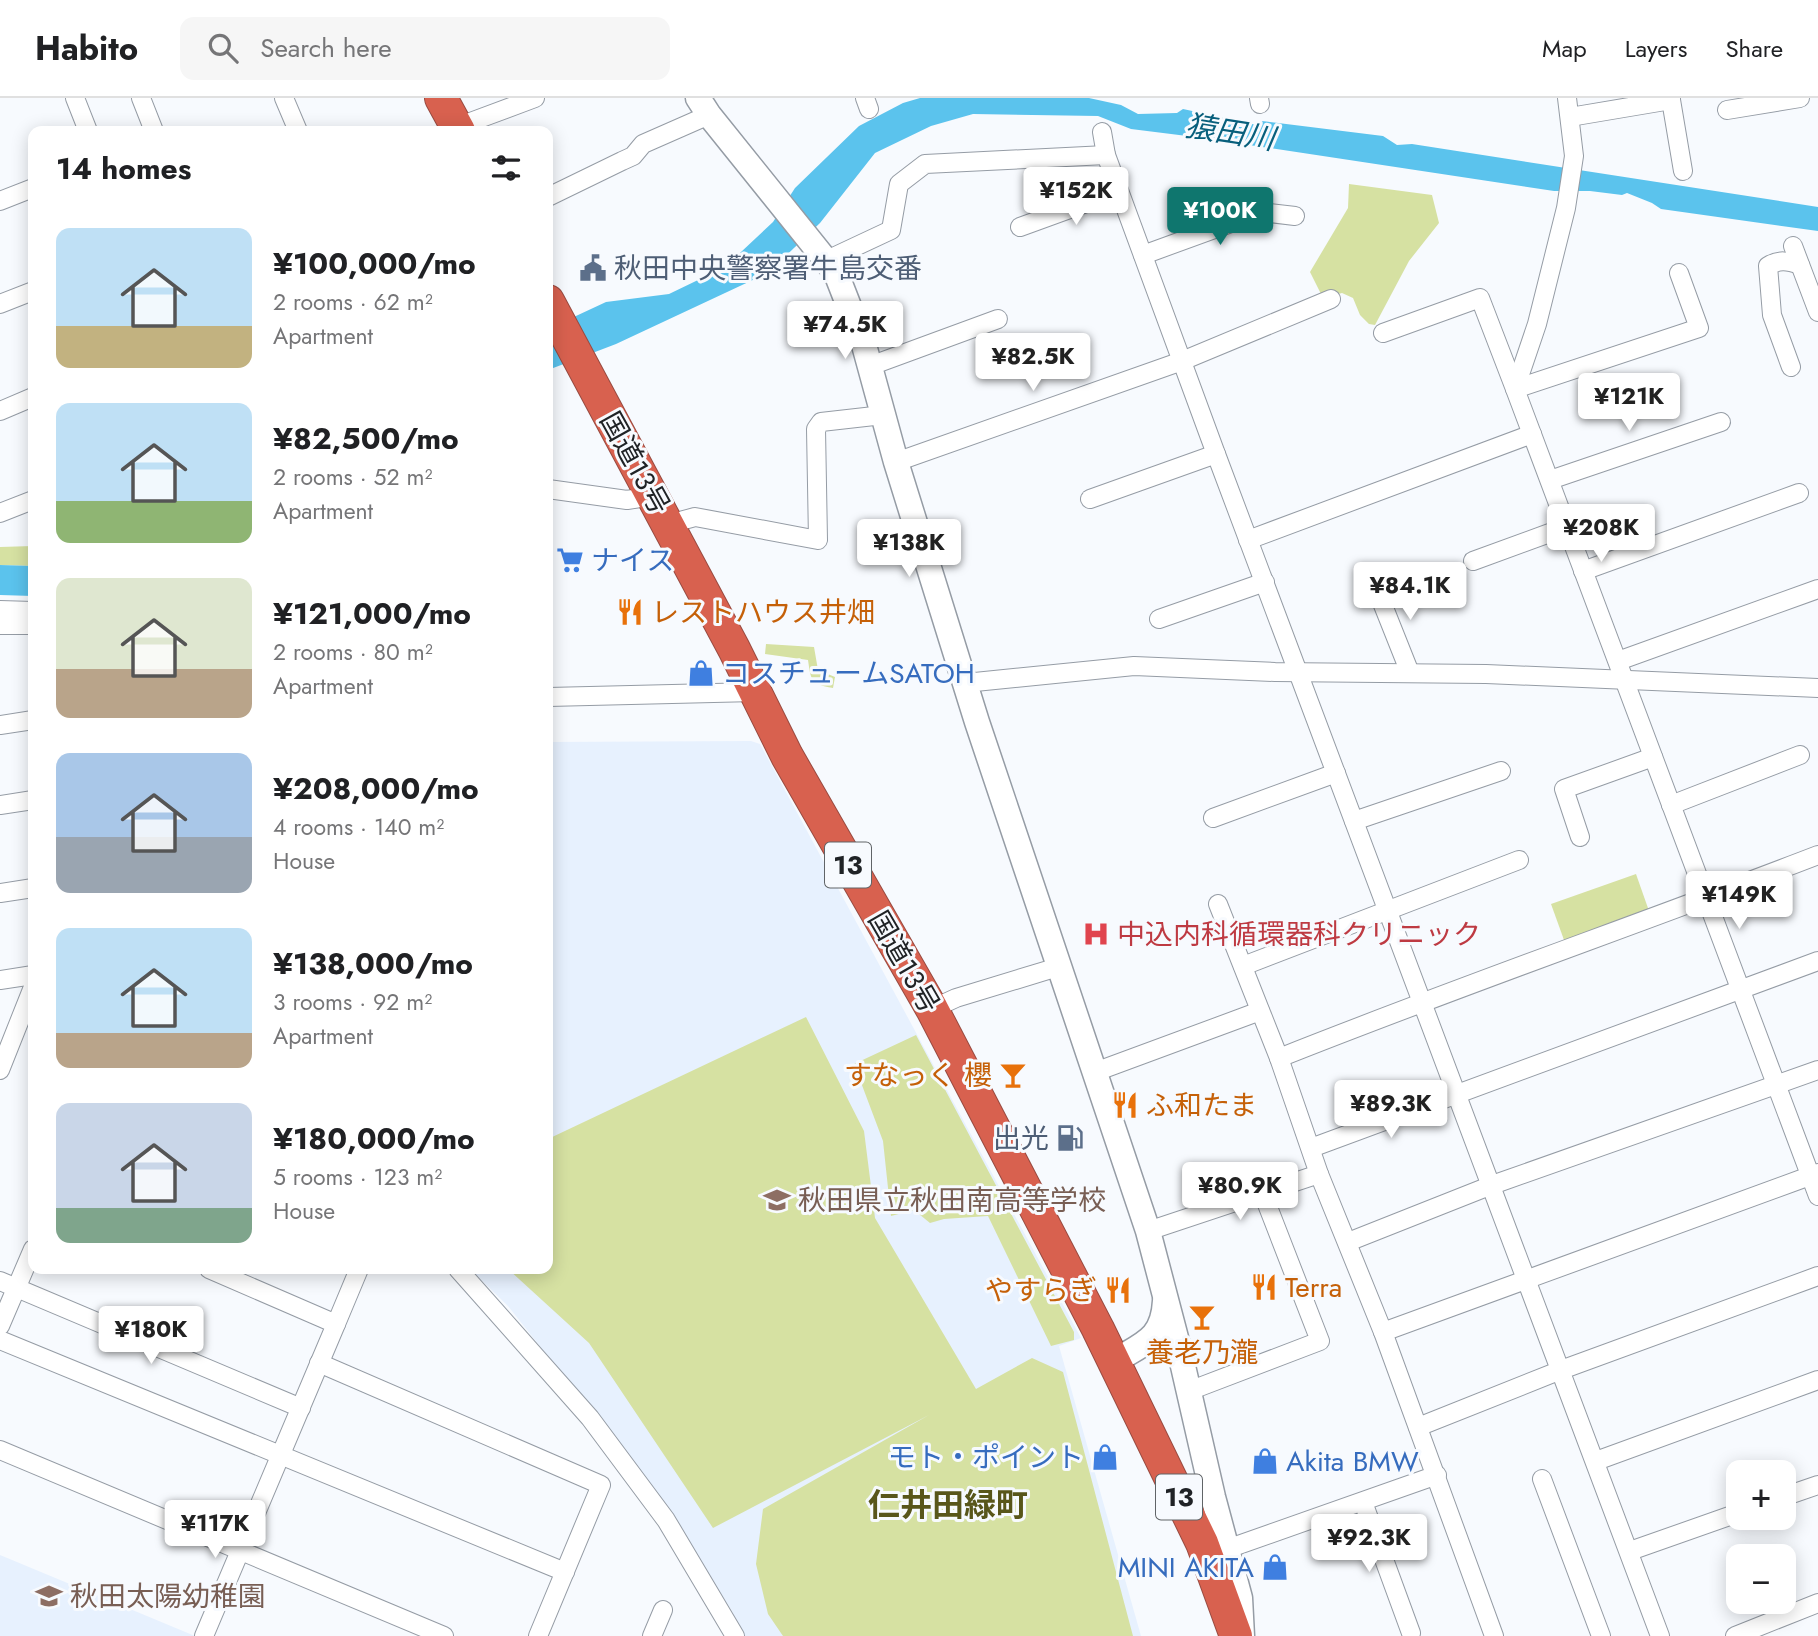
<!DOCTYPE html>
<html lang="en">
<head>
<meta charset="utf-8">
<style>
  :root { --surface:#fff; --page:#f6f6f6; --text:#202124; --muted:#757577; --line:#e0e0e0; --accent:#0f766e }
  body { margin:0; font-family:Jost,"Noto Sans JP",sans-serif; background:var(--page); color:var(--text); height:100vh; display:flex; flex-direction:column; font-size:26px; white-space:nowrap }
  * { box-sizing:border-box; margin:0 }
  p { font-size:23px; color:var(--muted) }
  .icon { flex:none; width:38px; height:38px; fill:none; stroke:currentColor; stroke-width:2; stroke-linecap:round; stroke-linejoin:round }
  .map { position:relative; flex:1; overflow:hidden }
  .drawer { position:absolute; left:28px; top:28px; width:525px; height:1148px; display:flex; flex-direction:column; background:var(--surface); border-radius:14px; box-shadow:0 4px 18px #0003 }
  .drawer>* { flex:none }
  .controls { position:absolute; left:1726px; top:1362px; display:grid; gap:14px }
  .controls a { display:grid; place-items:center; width:70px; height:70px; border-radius:14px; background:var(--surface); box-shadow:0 4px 18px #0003; font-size:35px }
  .price { position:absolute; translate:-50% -60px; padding:0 16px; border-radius:7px; background:#fff; color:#222; font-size:23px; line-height:46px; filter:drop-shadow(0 2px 4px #0008) }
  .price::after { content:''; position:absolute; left:50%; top:42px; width:21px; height:16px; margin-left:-10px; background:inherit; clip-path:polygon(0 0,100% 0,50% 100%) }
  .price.selected { background:var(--accent); color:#fff }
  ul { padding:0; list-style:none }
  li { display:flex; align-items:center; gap:21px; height:175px; padding:0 28px }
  li span { display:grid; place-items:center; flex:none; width:196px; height:140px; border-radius:14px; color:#555 }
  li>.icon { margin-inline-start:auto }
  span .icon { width:84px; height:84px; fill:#fffc; stroke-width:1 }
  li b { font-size:30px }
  h2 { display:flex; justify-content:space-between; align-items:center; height:84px; padding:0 28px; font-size:30px }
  header { display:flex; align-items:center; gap:42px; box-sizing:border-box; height:98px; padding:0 35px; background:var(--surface); border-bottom:2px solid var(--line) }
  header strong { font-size:33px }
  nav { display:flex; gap:38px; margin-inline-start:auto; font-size:24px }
  .search { width:490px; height:63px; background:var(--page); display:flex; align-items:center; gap:18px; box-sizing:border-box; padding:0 24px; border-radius:14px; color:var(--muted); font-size:26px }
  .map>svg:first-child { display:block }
  .built { fill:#e7f1fe }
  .green { fill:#d6e1a2 }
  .water { fill:#5bc3ed }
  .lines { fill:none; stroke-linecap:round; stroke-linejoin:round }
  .street-casing { stroke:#959ca5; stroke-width:20 }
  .secondary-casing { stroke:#959ca5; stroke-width:27 }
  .highway-casing { stroke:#984b41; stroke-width:34 }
  .street { stroke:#fff; stroke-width:18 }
  .secondary { stroke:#fff; stroke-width:24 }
  .highway { stroke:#d8614f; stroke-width:32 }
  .labels { text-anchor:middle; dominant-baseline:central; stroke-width:6; stroke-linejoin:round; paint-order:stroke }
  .shield { fill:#f7fafe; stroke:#606467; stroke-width:2 }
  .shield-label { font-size:26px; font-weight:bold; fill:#202326 }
  .service-label { font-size:28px; fill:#4e5e75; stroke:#f7fafe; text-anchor:start }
  .street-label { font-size:28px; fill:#202326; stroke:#f7fafe }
  .shop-label { font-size:28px; fill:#366cbe; stroke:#f7fafe; text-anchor:start }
  .food-label { font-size:28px; fill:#c56008; stroke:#f7fafe; text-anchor:start }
  .health-label { font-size:28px; fill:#be3a42; stroke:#f7fafe; text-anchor:start }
  .education-label { font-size:28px; fill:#785e54; stroke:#f7fafe; text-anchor:start }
  .water-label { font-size:30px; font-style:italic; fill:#085f7c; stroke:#f7fafe }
  .quarter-label { font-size:32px; font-weight:bold; fill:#58561a; stroke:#f7fafe }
</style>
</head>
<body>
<header>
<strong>Habito</strong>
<div class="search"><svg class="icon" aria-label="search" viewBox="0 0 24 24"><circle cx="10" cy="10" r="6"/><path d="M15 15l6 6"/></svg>Search here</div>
<nav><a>Map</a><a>Layers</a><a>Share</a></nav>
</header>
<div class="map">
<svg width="1818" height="1538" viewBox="0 0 1818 1538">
  <rect width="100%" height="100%" fill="#f7fafe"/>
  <g class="built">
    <path d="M 751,643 L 760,646 L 1081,1240 L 1059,1248 L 1141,1538 L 743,1538 L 732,1513 L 641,1376 L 508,1208 L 470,1171 L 548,1171 L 548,644 Z"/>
    <path d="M 0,1457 L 195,1538 L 0,1538 Z"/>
  </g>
  <g class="green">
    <path d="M 1349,86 L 1432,97 L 1439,125 L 1409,163 L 1375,227 L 1369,226 L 1360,217 L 1353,200 L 1342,195 L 1323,200 L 1310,174 L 1348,110 Z"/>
    <path d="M 33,448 L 33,468 L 0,467 L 0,449 Z"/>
    <path d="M 766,546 L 814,549 L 818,572 L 835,579 L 833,590 C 810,586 811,582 808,562 L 765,556 Z"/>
    <path d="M 1636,776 L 1649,813 L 1564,842 L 1551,806 Z"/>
    <path d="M 806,919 L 864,1033 L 875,1120 L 976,1291 L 1032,1260 L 1063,1274 L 1133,1538 L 783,1538 L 768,1516 L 756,1466 L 763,1411 L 929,1317 L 713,1430 L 589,1245 L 508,1171 L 548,1171 L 548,1041 Z"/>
    <path d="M 916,937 L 1074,1234 L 1074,1242 L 1051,1248 L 988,1118 L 944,1121 L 930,1125 L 914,1112 L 891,1118 L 883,1043 L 854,966 Z"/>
  </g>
  <g class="water">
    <path d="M 920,0 L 1089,0 L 1121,7 L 1138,16 L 1177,15 L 1183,11 L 1257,27 L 1262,23 L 1383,38 L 1397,47 L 1412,46 L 1818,109 L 1818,133 L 1661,111 L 1652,105 L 1627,95 L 1622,97 L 1590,93 L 1554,93 L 1203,40 L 1131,31 L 1098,18 L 973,16 L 931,28 L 875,55 L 820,125 L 768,175 L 616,246 L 548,272 L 548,231 L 606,204 L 669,196 L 725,169 L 773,124 L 795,90 L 859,28 L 903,5 Z"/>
    <path d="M 0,467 L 33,468 L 33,498 L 0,497 Z"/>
  </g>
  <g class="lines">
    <defs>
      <g id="street">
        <path d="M 75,0 L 88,33"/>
        <path d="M 141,0 L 154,33"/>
        <path d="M 284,0 L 298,33"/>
        <path d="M 865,0 L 869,11"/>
        <path d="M 1259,0 L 1260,6"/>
        <path d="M 1567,0 L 1574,58 L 1566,110 L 1537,226 L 1515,291 L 1818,1098"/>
        <path d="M 1671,2 L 1683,73"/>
        <path d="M 1727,12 L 1800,0"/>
        <path d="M 1570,19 L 1671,2 L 1670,0"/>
        <path d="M 457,29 L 535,0"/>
        <path d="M 1102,34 L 1106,57 L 1216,356 L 1660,1538"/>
        <path d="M 548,99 L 622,63 L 633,58 L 643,46 L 709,17"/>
        <path d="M 0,103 L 33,90"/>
        <path d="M 1020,129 L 1119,93"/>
        <path d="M 1793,148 L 1818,214"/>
        <path d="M 1143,157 L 1261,114 L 1295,118"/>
        <path d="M 827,162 L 891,132 L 899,86 L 925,66 L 1106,57"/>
        <path d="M 0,206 L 33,193"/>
        <path d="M 1383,235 L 1480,200 L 1515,291 L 1699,230 L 1679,175"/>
        <path d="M 870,268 L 998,221"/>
        <path d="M 1791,269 L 1772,217 L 1768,168 C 1779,161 1788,163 1800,167"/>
        <path d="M 0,313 L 33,299"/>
        <path d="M 896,364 L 1182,263 L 1331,201"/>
        <path d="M 1550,382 L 1721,324"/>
        <path d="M 548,391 L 627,402 L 653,398"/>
        <path d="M 1090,401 L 1216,356"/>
        <path d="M 0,415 L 33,402"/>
        <path d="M 669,426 L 695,419 L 818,442 L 816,331 L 821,324 L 883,317"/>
        <path d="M 1248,442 L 1532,336"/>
        <path d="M 1473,463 L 1566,429"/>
        <path d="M 1583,473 L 1799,395"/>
        <path d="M 1375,487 L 1410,575"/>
        <path d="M 0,512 L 33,513"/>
        <path d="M 1159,521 L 1265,484"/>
        <path d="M 0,527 L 33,527"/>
        <path d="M 1618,563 L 1818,491"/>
        <path d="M 965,585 L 1134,568 L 1275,574 L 1486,576 L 1818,590"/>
        <path d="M 548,599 L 755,594"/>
        <path d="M 0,627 L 33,622"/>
        <path d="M 0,707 L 33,702"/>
        <path d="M 1671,707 L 1800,657"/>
        <path d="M 1213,720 L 1336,675"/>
        <path d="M 1354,723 L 1501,673"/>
        <path d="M 1580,739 L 1564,691 L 1653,659"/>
        <path d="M 0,795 L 33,790"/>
        <path d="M 1218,806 L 1279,960 L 1319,1076 L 1383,1234 L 1494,1538"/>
        <path d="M 1243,868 L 1519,762"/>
        <path d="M 0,882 L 33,877"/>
        <path d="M 932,911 L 956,900 L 1058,869"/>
        <path d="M 1279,960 C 1457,889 1639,826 1818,757"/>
        <path d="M 0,972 L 33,889"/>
        <path d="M 1095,974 L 1260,913"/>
        <path d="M 1311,1050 L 1818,863"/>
        <path d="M 1148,1133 L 1319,1076"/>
        <path d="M 1348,1144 L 1492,1087 L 1818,972"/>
        <path d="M 458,1171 L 590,1320 L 666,1422 L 735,1538"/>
        <path d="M 0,1183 L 301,1310"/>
        <path d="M 336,1226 L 359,1171"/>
        <path d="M 0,1228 L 33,1151"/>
        <path d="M 1383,1234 L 1818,1075"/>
        <path d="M 0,1242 L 565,1474"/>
        <path d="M 319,1265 L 601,1387 L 538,1538"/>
        <path d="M 1189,1293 L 1320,1243 L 1263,1096"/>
        <path d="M 1418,1329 L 1561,1272 L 1818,1178"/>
        <path d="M 0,1352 L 444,1538"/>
        <path d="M 1596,1363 L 1818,1282"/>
        <path d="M 1542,1381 L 1601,1538"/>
        <path d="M 1783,1399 L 1818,1387"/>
        <path d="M 1363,1404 L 1411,1535"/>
        <path d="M 1227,1451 L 1437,1377"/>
        <path d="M 1630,1453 L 1738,1415"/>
        <path d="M 204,1538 L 336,1226 L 209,1171"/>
        <path d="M 652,1538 L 663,1512"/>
        <path d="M 1735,1538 L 1818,1505"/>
      </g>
      <g id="secondary">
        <path d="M 698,0 L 709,17 L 836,175 L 864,247 L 896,364 L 977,624 L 1148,1133 L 1180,1255 L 1213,1399 L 1240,1500 L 1242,1538"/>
        <path d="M 1115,1263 C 1144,1245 1163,1241 1165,1203"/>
      </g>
      <g id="highway">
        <path d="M 441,0 L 459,33"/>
        <path d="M 548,203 L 734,551 L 787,658 L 932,911 L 1098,1231 L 1202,1445 L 1236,1538"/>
      </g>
    </defs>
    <use href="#street" class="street-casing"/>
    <use href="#secondary" class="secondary-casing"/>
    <use href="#highway" class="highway-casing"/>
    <use href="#street" class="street"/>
    <use href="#secondary" class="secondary"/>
    <use href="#highway" class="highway"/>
  </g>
  <defs>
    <symbol id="civic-bare" viewBox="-9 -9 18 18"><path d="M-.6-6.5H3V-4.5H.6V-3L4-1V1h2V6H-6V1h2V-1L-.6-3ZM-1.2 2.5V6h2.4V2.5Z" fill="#5c6f8a" stroke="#f7fafe" stroke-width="2.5" paint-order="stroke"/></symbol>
    <symbol id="supermarket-bare" viewBox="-9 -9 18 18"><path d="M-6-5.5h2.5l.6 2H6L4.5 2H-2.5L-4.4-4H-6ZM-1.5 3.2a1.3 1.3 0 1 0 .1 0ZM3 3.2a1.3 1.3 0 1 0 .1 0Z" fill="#3f7fe0" stroke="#f7fafe" stroke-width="2.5" paint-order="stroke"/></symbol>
    <symbol id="restaurant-bare" viewBox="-9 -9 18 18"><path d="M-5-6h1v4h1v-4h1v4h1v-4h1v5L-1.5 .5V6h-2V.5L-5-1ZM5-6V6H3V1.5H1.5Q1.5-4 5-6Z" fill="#e8710a" stroke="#f7fafe" stroke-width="2.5" paint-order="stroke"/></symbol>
    <symbol id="shop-bare" viewBox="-9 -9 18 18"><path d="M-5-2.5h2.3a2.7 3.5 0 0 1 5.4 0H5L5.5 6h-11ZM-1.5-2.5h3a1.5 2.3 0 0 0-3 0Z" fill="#3f7fe0" stroke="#f7fafe" stroke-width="2.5" paint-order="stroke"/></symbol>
    <symbol id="hospital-bare" viewBox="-9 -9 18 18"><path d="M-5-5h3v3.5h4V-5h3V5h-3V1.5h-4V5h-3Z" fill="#e0444e" stroke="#f7fafe" stroke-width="2.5" paint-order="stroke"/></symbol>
    <symbol id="bar-bare" viewBox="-9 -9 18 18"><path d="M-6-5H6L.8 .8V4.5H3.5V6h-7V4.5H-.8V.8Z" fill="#e8710a" stroke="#f7fafe" stroke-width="2.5" paint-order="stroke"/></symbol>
    <symbol id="fuel-bare" viewBox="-9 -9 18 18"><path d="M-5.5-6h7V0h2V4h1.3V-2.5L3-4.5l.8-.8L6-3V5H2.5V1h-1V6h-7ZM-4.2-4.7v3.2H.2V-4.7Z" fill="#5c6f8a" stroke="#f7fafe" stroke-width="2.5" paint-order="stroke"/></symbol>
    <symbol id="school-bare" viewBox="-9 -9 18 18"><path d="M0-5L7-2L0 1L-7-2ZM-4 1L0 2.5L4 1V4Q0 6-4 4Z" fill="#8d6e63" stroke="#f7fafe" stroke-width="2.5" paint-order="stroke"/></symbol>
  </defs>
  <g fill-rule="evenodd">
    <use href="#civic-bare" x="574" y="151" width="38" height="38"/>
    <use href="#supermarket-bare" x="551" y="443" width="38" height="38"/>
    <use href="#restaurant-bare" x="611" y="495" width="38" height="38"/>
    <use href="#shop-bare" x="682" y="556" width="38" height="38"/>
    <use href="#hospital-bare" x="1077" y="817" width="38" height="38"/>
    <use href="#bar-bare" x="994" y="958" width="38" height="38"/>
    <use href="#restaurant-bare" x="1106" y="988" width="38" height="38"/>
    <use href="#fuel-bare" x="1051" y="1021" width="38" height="38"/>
    <use href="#school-bare" x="758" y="1083" width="38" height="38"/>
    <use href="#restaurant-bare" x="1245" y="1170" width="38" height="38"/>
    <use href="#restaurant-bare" x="1099" y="1173" width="38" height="38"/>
    <use href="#bar-bare" x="1183" y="1200" width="38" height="38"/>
    <use href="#shop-bare" x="1086" y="1340" width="38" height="38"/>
    <use href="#shop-bare" x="1246" y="1344" width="38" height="38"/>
    <use href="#shop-bare" x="1256" y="1450" width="38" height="38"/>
    <use href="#school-bare" x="30" y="1479" width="38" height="38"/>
  </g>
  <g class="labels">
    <g class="shield">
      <rect x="825" y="744.5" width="46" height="45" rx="5"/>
      <rect x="1156" y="1376.5" width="46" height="45" rx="5"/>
    </g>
    <g class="shield-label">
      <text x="848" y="767">13</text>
      <text x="1179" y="1399">13</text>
    </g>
    <g class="service-label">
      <text x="614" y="170">秋田中央警察署牛島交番</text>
      <text x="1049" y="1040" text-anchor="end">出光</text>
    </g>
    <g class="street-label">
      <text transform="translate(635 365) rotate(61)">国道13号</text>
      <text transform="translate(904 864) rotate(60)">国道13号</text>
    </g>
    <g class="shop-label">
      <text x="591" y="462">ナイス</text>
      <text x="722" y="575">コスチュームSATOH</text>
      <text x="1084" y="1359" text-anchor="end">モト・ポイント</text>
      <text x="1286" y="1363">Akita BMW</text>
      <text x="1254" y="1469" text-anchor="end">MINI AKITA</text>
    </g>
    <g class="food-label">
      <text x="651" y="514">レストハウス井畑</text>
      <text x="992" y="977" text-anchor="end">すなっく 櫻</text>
      <text x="1146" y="1007">ふ和たま</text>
      <text x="1285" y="1189">Terra</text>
      <text x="1097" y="1192" text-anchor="end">やすらぎ</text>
      <text x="1202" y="1254" text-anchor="middle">養老乃瀧</text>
    </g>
    <g class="health-label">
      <text x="1117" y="836">中込内科循環器科クリニック</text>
    </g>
    <g class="education-label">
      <text x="798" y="1102">秋田県立秋田南高等学校</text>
      <text x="70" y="1498">秋田太陽幼稚園</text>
    </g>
    <g class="water-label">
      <text transform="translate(1230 34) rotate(9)">猿田川</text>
    </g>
    <g class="quarter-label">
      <text x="948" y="1407">仁井田緑町</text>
    </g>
  </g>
</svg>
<div class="controls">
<a>+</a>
<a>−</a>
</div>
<b class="price" style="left:1076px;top:129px">¥152K</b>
<b class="price selected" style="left:1220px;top:149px">¥100K</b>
<b class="price" style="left:845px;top:263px">¥74.5K</b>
<b class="price" style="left:1033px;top:295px">¥82.5K</b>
<b class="price" style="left:1629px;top:335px">¥121K</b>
<b class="price" style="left:1601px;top:466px">¥208K</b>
<b class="price" style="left:909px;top:481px">¥138K</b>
<b class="price" style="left:1410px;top:524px">¥84.1K</b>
<b class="price" style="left:1739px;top:833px">¥149K</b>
<b class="price" style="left:1391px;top:1042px">¥89.3K</b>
<b class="price" style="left:1240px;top:1124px">¥80.9K</b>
<b class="price" style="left:151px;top:1268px">¥180K</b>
<b class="price" style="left:215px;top:1462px">¥117K</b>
<b class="price" style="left:1369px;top:1476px">¥92.3K</b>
<section class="drawer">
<h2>14 homes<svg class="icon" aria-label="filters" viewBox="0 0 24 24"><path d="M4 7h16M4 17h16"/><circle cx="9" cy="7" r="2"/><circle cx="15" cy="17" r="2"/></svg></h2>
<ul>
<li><span style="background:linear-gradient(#bfe0f5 70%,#c2b280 0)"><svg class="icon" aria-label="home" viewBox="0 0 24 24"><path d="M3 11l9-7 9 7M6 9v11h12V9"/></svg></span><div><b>¥100,000/mo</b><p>2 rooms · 62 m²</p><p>Apartment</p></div></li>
<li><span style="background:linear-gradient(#bfe0f5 70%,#8fb573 0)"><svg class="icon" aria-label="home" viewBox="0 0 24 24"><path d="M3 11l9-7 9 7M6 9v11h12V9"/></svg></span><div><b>¥82,500/mo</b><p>2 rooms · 52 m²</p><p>Apartment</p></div></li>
<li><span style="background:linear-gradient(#dfe7d0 65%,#b9a48a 0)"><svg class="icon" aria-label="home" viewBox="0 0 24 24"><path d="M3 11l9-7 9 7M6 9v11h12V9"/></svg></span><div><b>¥121,000/mo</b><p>2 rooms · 80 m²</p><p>Apartment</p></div></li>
<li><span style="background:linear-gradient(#a9c7e8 60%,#9aa5b1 0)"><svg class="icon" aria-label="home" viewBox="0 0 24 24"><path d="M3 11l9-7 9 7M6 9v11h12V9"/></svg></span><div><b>¥208,000/mo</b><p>4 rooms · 140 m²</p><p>House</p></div></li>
<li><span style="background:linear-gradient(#bfe0f5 75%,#b9a48a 0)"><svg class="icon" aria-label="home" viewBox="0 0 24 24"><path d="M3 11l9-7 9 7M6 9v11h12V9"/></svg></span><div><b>¥138,000/mo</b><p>3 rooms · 92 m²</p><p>Apartment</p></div></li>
<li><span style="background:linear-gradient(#c9d6e8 75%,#7fa58c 0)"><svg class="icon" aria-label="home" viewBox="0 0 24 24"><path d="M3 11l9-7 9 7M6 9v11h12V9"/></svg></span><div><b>¥180,000/mo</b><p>5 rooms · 123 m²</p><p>House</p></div></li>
</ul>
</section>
</div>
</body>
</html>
